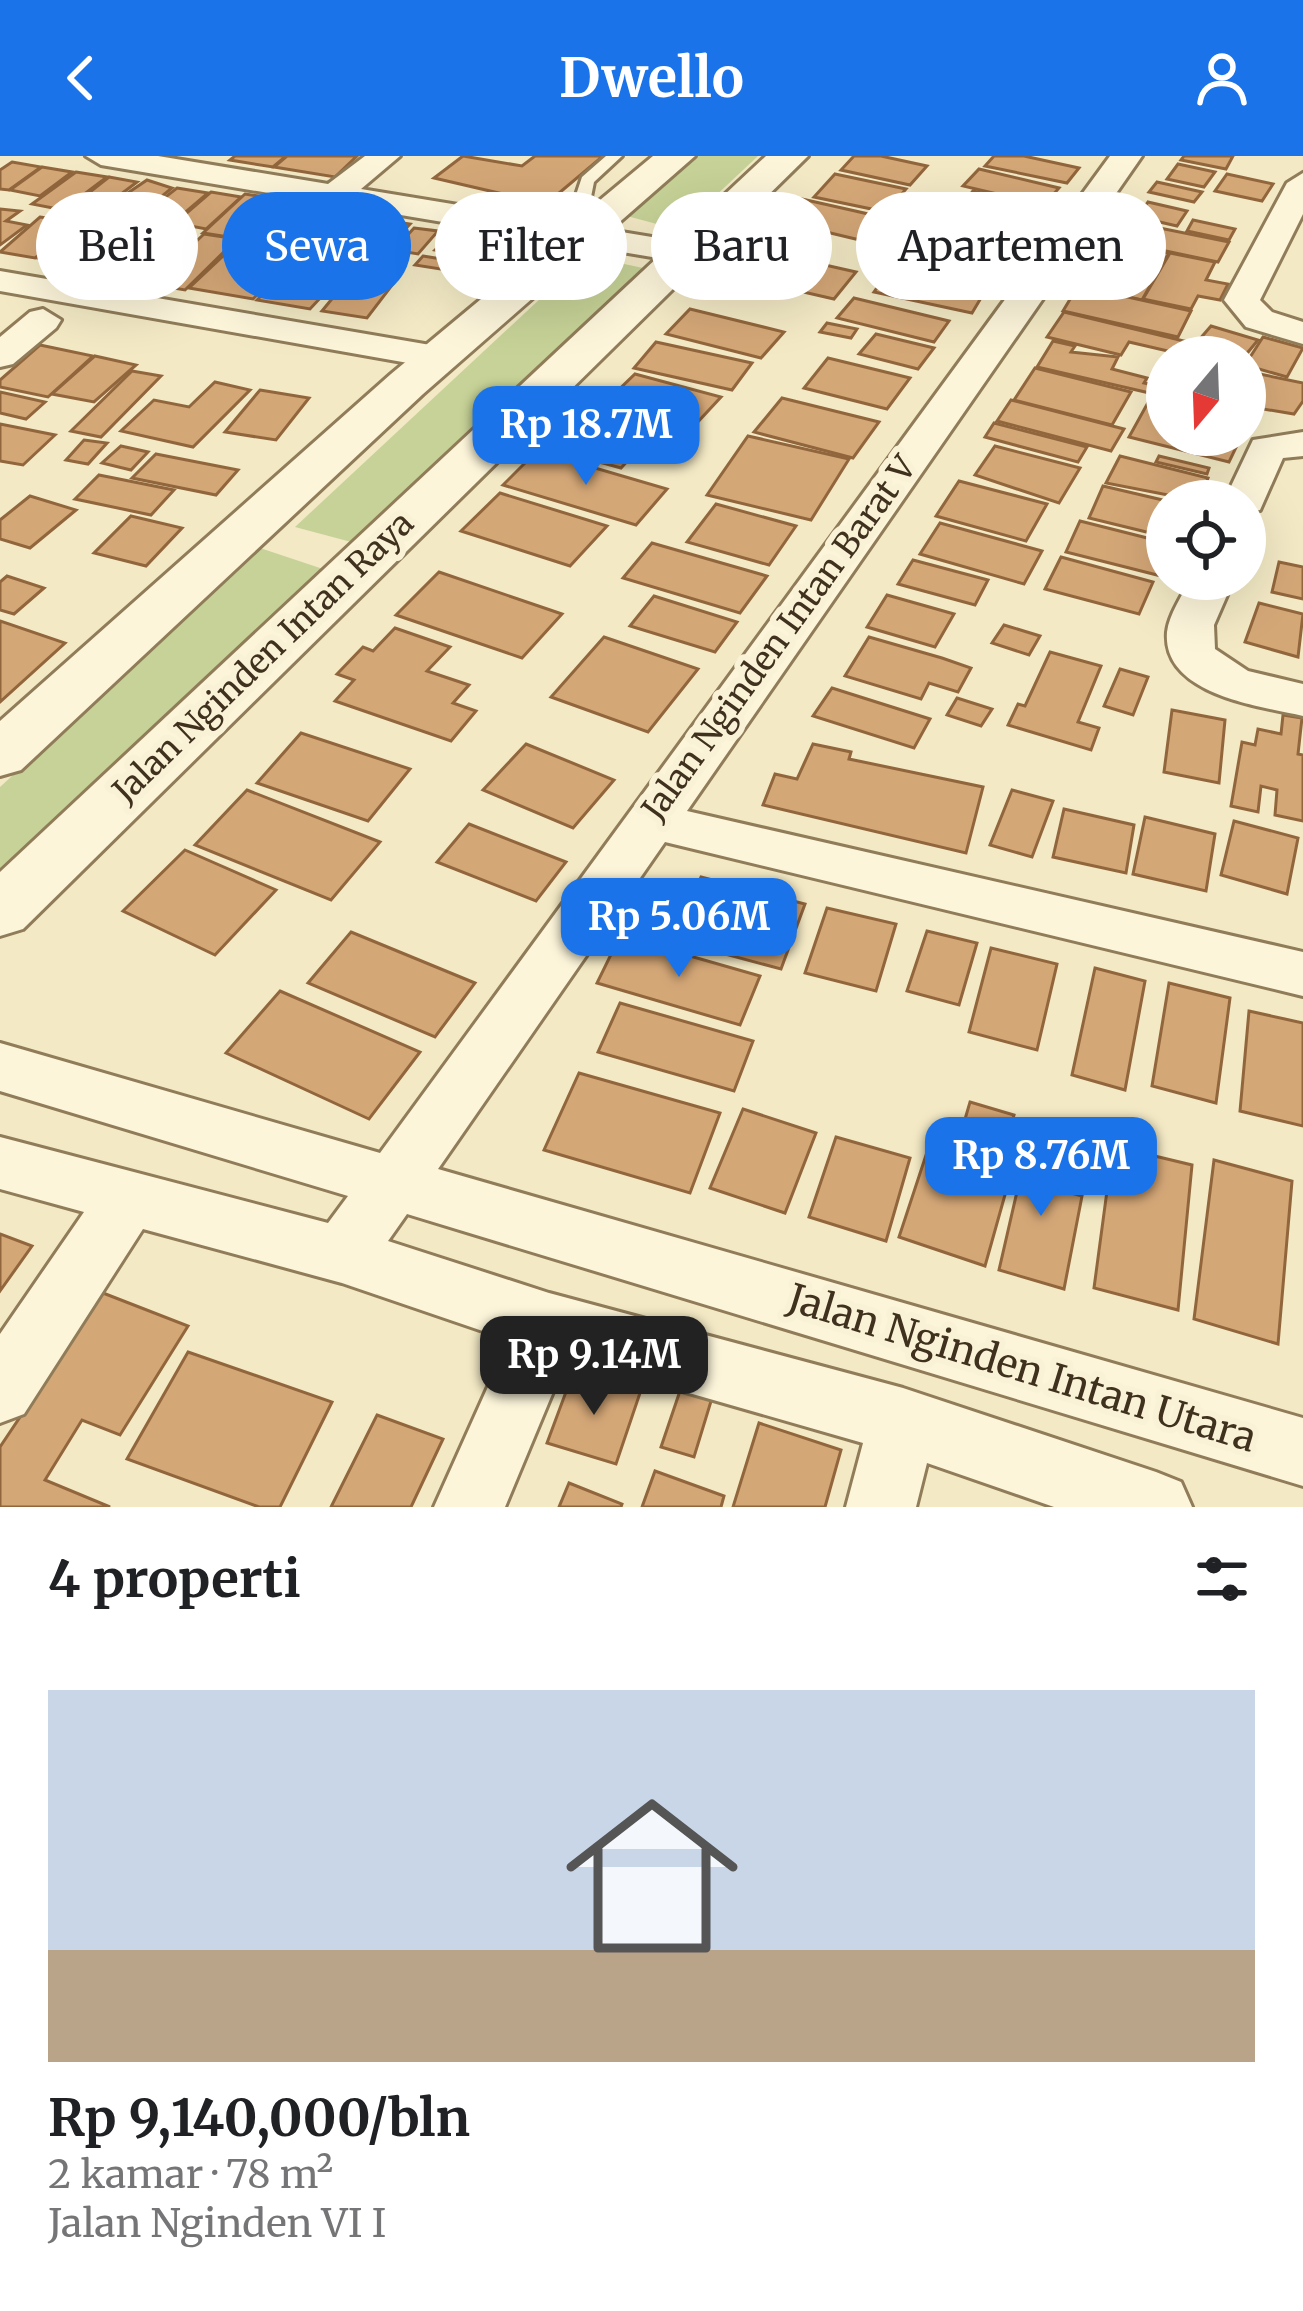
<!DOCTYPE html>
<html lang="id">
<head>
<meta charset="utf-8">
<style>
  :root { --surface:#fff; --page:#f2f2f2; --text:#202124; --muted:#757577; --line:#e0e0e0; --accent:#1a73e8 }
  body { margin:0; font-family:Merriweather,serif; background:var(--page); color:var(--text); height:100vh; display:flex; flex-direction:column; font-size:45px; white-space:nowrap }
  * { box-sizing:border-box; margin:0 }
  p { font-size:39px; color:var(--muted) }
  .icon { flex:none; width:66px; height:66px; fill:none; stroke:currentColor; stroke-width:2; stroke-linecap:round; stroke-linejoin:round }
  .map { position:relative; height:1351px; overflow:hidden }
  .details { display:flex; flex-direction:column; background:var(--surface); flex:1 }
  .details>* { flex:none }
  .hud { position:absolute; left:36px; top:36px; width:1233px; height:108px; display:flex; gap:24px }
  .needle { width:78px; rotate:199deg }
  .fabs { position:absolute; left:1146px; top:180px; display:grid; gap:24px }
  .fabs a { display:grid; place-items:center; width:120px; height:120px; border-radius:50%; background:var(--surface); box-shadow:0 12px 48px #0002; font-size:60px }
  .price { position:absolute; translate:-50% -102px; padding:0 27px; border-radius:24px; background:var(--accent); color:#fff; font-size:39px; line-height:78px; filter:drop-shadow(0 3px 6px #0008) }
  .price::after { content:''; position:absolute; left:50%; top:72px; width:36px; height:27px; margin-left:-18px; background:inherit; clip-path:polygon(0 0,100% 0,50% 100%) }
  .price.selected { background:#222; color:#fff }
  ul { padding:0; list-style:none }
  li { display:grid; align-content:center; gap:24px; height:636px; padding:0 48px }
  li+li { border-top:3px solid var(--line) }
  li span { display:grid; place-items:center; height:372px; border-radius:0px; color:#555 }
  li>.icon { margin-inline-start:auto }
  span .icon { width:216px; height:216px; fill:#fffc; stroke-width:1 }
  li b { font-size:51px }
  h2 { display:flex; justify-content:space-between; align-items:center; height:144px; padding:0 48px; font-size:51px }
  .chip { padding:0 42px; border-radius:54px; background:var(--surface); box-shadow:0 12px 48px #0002; font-size:42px; line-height:108px }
  .chip.selected { background:var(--accent); color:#fff }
  header { display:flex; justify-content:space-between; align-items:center; height:156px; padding:0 48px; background:var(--accent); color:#fff; font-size:54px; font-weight:700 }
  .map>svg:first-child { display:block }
  .green { fill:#c6d297 }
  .building { fill:#d4a777; stroke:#92663c; stroke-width:3 }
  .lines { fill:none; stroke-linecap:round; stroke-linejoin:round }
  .service-casing { stroke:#907c59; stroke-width:6 }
  .minor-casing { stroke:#907c59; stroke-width:6 }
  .tertiary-casing { stroke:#907c59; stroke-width:6 }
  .service { fill:#fcf5da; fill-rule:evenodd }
  .minor { fill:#fcf5da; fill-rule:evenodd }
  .tertiary { fill:#fcf5da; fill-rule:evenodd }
  .labels { text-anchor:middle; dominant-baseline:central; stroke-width:12; stroke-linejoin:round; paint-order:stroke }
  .street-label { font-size:33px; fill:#3f311e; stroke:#f9f2d6 }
  .near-street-label { font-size:39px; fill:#3f311e; stroke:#f9f2d6 }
</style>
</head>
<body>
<header><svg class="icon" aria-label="back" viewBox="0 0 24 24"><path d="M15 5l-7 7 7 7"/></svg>Dwello<svg class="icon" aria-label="person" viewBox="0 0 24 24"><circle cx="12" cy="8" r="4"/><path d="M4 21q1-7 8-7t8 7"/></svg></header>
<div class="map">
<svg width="1303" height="1351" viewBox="0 0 1303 1351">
  <rect width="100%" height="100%" fill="#f3e9c5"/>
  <g class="green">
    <path d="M 693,0 L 758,0 L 679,74 L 627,60 Z"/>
    <path d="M 586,100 L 648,113 L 355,387 L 295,371 Z"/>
    <path d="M 260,392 L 326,414 L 0,722 L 0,631 Z"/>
  </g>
  <g class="building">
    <path d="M 235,0 L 286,0 L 273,11 L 230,4 Z"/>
    <path d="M 287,0 L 357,0 L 335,21 L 274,11 Z"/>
    <path d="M 463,0 L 522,10 L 535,0 L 603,0 L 546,48 L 434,22 Z"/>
    <path d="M 854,0 L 881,0 L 927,10 L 910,29 L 841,14 Z"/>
    <path d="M 994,0 L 1024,0 L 1079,12 L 1067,27 L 985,10 Z"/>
    <path d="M 1184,0 L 1233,0 L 1226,13 L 1181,4 Z"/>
    <path d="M 12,6 L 41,11 L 9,34 L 0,33 L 0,14 Z"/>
    <path d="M 1178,8 L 1215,16 L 1204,31 L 1167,23 Z"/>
    <path d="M 42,11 L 72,16 L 40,40 L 10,34 Z"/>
    <path d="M 979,13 L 1059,32 L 1044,49 L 963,30 Z"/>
    <path d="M 76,16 L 107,21 L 63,54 L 32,48 Z"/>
    <path d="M 835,18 L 906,33 L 886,56 L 814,41 Z"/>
    <path d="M 1227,18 L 1273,28 L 1262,45 L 1215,35 Z"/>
    <path d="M 109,21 L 137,26 L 108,48 L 81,43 Z"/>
    <path d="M 147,24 L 172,32 L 129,67 L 96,60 L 106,53 L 116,54 L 126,47 L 116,45 Z"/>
    <path d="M 1157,26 L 1202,36 L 1194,46 L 1149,36 Z"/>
    <path d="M 177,32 L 208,37 L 174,66 L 141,60 Z"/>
    <path d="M 973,35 L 1040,50 L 1026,67 L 959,52 Z"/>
    <path d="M 211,36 L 241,41 L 206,73 L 175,67 Z"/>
    <path d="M 245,38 L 271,42 L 276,38 L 307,48 L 285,70 L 265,67 L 248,84 L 203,77 Z"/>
    <path d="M 802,43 L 886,62 L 864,85 L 780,65 Z"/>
    <path d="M 1148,46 L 1187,55 L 1177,70 L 1138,61 Z"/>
    <path d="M 308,51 L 343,57 L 309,91 L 273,84 Z"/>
    <path d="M 0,53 L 20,55 L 6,65 L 27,69 L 0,89 Z"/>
    <path d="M 938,54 L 1029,72 L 1017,89 L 925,70 Z"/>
    <path d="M 344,58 L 410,68 L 385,95 L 318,84 Z"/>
    <path d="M 40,61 L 53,63 L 47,68 L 73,73 L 35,102 L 0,96 Z"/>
    <path d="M 1193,64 L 1235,73 L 1229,84 L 1187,75 Z"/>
    <path d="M 1135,67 L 1229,86 L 1218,106 L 1123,86 Z"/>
    <path d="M 134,69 L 167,75 L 153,86 L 120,80 Z"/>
    <path d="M 77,71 L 118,79 L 79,110 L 37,102 Z"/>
    <path d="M 414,72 L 438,75 L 418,98 L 394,94 Z"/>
    <path d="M 939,77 L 1012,92 L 997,116 L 922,100 Z"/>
    <path d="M 204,78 L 237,83 L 185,134 L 151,128 Z"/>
    <path d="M 451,78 L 491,85 L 476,102 L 435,94 Z"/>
    <path d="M 118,82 L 149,87 L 111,119 L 79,113 Z"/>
    <path d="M 240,84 L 303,94 L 253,143 L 189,132 Z"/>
    <path d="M 1123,87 L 1169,97 L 1155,120 L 1107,110 Z"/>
    <path d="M 732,88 L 856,116 L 834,143 L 707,114 Z"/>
    <path d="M 319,97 L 357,104 L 340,122 L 301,115 Z"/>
    <path d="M 1170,97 L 1215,106 L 1206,124 L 1228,128 L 1220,144 L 1198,140 L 1191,153 L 1143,143 Z"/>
    <path d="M 423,100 L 479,109 L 472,118 L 415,109 Z"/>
    <path d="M 134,102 L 171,109 L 151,127 L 114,120 Z"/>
    <path d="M 895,106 L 991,125 L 972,157 L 874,136 Z"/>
    <path d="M 1107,111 L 1155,121 L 1142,144 L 1093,133 Z"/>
    <path d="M 284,116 L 336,125 L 310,153 L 257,144 Z"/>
    <path d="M 349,122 L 393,128 L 367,162 L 322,155 Z"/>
    <path d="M 1078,130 L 1191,155 L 1178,181 L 1063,155 Z"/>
    <path d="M 854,142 L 949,165 L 934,186 L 837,162 Z"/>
    <path d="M 690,153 L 784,176 L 761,202 L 666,178 Z"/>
    <path d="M 1064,156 L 1192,187 L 1185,199 L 1129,186 L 1121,199 L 1047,181 Z"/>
    <path d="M 827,167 L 857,173 L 851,182 L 820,176 Z"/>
    <path d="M 1211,170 L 1258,184 L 1244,201 L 1192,192 Z"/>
    <path d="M 876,178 L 934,192 L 918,213 L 859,198 Z"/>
    <path d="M 1263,181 L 1303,192 L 1287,221 L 1245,209 Z"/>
    <path d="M 1053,185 L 1075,190 L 1071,196 L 1118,201 L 1112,213 L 1147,222 L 1144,227 L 1167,232 L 1167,241 L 1037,211 Z"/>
    <path d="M 656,186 L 752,207 L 732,234 L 634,212 Z"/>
    <path d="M 40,189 L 93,200 L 48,241 L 0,231 L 0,224 Z"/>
    <path d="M 95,200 L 136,209 L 94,246 L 52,238 Z"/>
    <path d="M 828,202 L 910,222 L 887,253 L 804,232 Z"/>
    <path d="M 1035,212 L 1131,236 L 1112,269 L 1014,244 Z"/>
    <path d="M 132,215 L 161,220 L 101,281 L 71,275 Z"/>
    <path d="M 1245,215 L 1303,227 L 1303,245 L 1294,258 L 1245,250 Z"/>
    <path d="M 635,218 L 721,241 L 694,270 L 607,245 Z"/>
    <path d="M 215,226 L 250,234 L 193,291 L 121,275 L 154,244 L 189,251 Z"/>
    <path d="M 260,234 L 309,242 L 276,284 L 225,276 Z"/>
    <path d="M 0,236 L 45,246 L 26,263 L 0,257 Z"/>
    <path d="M 782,242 L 879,266 L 853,302 L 754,276 Z"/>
    <path d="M 1150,243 L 1167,247 L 1167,279 L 1242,279 L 1229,306 L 1129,281 Z"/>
    <path d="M 1011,244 L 1124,273 L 1111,295 L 997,265 Z"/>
    <path d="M 584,260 L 651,279 L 621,312 L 552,293 Z"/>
    <path d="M 994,267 L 1087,291 L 1078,306 L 985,281 Z"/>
    <path d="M 0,268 L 55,279 L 23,309 L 0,305 Z"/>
    <path d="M 748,280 L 849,303 L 811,364 L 707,339 Z"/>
    <path d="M 84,284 L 107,287 L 88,308 L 66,304 Z"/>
    <path d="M 121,290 L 148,296 L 131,314 L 102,307 Z"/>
    <path d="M 995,290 L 1080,312 L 1059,347 L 975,319 Z"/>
    <path d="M 537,295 L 667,333 L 636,369 L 503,329 Z"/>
    <path d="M 156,298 L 238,314 L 216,339 L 132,322 Z"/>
    <path d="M 1120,300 L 1208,322 L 1199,345 L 1106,327 Z"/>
    <path d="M 1159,300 L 1209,312 L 1207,318 L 1156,306 Z"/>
    <path d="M 99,319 L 174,334 L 151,359 L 75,343 Z"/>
    <path d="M 959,325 L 1047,348 L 1026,385 L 936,360 Z"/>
    <path d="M 1103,330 L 1167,345 L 1167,381 L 1089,362 Z"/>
    <path d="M 500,337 L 607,370 L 570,410 L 461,375 Z"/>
    <path d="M 30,340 L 76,354 L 30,392 L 0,383 L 0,364 Z"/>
    <path d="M 716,348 L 796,370 L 769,409 L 687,386 Z"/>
    <path d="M 131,360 L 182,372 L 146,410 L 94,397 Z"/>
    <path d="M 1080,365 L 1167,387 L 1165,421 L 1066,396 Z"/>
    <path d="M 940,367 L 1042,395 L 1024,428 L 920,398 Z"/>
    <path d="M 652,387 L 767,420 L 740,457 L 623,422 Z"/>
    <path d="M 1061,401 L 1153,426 L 1139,458 L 1045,433 Z"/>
    <path d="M 913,404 L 988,424 L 975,449 L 898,428 Z"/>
    <path d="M 1279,406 L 1303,411 L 1303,443 L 1272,436 Z"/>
    <path d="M 439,416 L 562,458 L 522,502 L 396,459 Z"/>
    <path d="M 7,420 L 44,432 L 14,458 L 0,454 L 0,426 Z"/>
    <path d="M 887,439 L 954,458 L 935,491 L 867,471 Z"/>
    <path d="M 654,440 L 737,466 L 715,496 L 630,470 Z"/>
    <path d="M 1259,447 L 1303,458 L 1298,501 L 1245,486 Z"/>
    <path d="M 0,465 L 65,487 L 0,546 Z"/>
    <path d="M 1004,469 L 1040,480 L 1029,499 L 992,487 Z"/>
    <path d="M 395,472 L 450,491 L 427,515 L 469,529 L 453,547 L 476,555 L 451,585 L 335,545 L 354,524 L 337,518 L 363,491 L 373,495 Z"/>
    <path d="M 604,481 L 698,513 L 648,576 L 551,541 Z"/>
    <path d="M 869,481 L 942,502 L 971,512 L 958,536 L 929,527 L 921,543 L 845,520 Z"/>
    <path d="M 1050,496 L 1101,510 L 1078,566 L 1099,572 L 1091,594 L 1008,569 L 1018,548 L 1025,550 Z"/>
    <path d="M 1120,513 L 1148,521 L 1133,559 L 1104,550 Z"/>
    <path d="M 832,532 L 930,563 L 914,592 L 813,560 Z"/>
    <path d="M 957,542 L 992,553 L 981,570 L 947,559 Z"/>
    <path d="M 1172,554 L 1225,564 L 1219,627 L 1164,616 Z"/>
    <path d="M 1283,559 L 1302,562 L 1298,598 L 1303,599 L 1303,665 L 1275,659 L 1277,634 L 1261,630 L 1258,656 L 1231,650 L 1242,586 L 1255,589 L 1258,573 L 1281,578 Z"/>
    <path d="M 301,577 L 410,613 L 368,665 L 257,627 Z"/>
    <path d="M 526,588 L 614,624 L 573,672 L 483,634 Z"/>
    <path d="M 813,588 L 851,596 L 849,603 L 983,631 L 966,697 L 763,649 L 775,618 L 797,623 Z"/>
    <path d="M 247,634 L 380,686 L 331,744 L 195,689 Z"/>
    <path d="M 1012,634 L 1053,645 L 1032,701 L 990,689 Z"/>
    <path d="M 1064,653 L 1134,669 L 1126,717 L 1053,701 Z"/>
    <path d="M 1145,661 L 1215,678 L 1206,735 L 1133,718 Z"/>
    <path d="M 1234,665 L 1298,682 L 1287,738 L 1221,719 Z"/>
    <path d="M 469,668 L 566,706 L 536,745 L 437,706 Z"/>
    <path d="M 185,694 L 276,734 L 215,799 L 123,755 Z"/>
    <path d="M 701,721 L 805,748 L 781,813 L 673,784 Z"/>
    <path d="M 827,752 L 896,768 L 876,835 L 805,817 Z"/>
    <path d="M 927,775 L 977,787 L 959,849 L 907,835 Z"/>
    <path d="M 351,776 L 475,827 L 435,881 L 308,827 Z"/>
    <path d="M 620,780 L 760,820 L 740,869 L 597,827 Z"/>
    <path d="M 991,792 L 1057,808 L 1037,894 L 969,876 Z"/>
    <path d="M 1095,812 L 1145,825 L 1125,934 L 1072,919 Z"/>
    <path d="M 1169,827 L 1230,842 L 1216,947 L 1152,930 Z"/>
    <path d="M 280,835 L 420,896 L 369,963 L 226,897 Z"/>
    <path d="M 620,847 L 753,885 L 734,935 L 598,896 Z"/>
    <path d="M 1249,855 L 1303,867 L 1303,970 L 1240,955 Z"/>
    <path d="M 579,917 L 720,957 L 690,1037 L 544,994 Z"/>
    <path d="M 970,946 L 1014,959 L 997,1017 L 1010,1021 L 985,1110 L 899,1081 L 927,996 L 953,1004 Z"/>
    <path d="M 743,953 L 816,977 L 785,1057 L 710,1032 Z"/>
    <path d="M 1033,966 L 1055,972 L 1043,1029 L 1082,1040 L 1064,1133 L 999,1114 Z"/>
    <path d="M 836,981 L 910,1002 L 886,1085 L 809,1061 Z"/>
    <path d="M 1113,990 L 1192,1009 L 1178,1154 L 1094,1132 Z"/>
    <path d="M 1214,1004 L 1292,1025 L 1278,1188 L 1194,1163 Z"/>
    <path d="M 0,1078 L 32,1090 L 0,1135 Z"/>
    <path d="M 103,1137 L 188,1170 L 120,1279 L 82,1264 L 45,1324 L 110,1351 L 0,1351 L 0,1291 Z"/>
    <path d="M 188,1196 L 332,1246 L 280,1351 L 259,1351 L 127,1303 Z"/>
    <path d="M 573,1217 L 640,1237 L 616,1308 L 547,1287 Z"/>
    <path d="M 681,1232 L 712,1242 L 694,1301 L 661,1291 Z"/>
    <path d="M 377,1259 L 443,1283 L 411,1351 L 331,1351 Z"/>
    <path d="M 759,1267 L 841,1294 L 825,1351 L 733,1351 Z"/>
    <path d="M 655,1315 L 724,1340 L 721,1351 L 642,1351 Z"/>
    <path d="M 569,1327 L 622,1348 L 621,1351 L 559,1351 Z"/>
  </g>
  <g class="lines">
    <defs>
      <path id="service" d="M 606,0 L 622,0 L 594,26 L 591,41 L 610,64 L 602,69 L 575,42 L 582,21 Z"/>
      <g id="minor">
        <path d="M 86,0 L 158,0 L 328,28 L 365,0 L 400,0 L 361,33 L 682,86 L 699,96 L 682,106 L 101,9 Z"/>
        <path d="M 1110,0 L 1142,0 L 687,655 L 1303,796 L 1303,840 L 665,686 L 438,1013 L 1303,1262 L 1303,1330 L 407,1058 L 388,1085 L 549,1137 L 903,1232 L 1156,1316 L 1181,1326 L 1192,1351 L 1054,1351 L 927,1307 L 916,1351 L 846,1351 L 863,1287 L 567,1202 L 505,1351 L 434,1351 L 509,1184 L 342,1127 L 143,1073 L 24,1258 L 0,1267 L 0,1178 L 84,1056 L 0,1033 L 0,981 L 328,1067 L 348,1040 L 0,935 L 0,887 L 380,997 Z"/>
        <path d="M 1303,17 L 1303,58 L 1260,144 L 1272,156 L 1303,166 L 1303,188 L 1246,171 L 1224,144 L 1287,27 Z"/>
        <path d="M 0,115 L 442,191 L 460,202 L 442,213 L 0,135 Z"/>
        <path d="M 43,153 L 61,164 L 56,172 L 13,208 L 0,211 L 0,181 L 30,156 Z"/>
        <path d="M 1303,276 L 1303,300 L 1283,302 L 1260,354 L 1245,357 L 1245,345 L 1224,345 L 1253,284 Z"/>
        <path d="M 1190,423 L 1234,423 L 1214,469 L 1215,493 L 1248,515 L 1303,528 L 1303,560 C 1260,550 1162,539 1167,476 C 1169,458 1183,439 1190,423 Z"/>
      </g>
      <g id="tertiary">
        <path d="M 653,0 L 695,0 L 423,238 L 21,614 L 0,620 L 0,565 L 391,218 Z"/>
        <path d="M 766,0 L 808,0 L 23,773 L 0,780 L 0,716 Z"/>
      </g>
    </defs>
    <use href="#service" class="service-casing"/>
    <use href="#minor" class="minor-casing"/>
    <use href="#tertiary" class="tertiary-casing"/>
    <use href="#service" class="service"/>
    <use href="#minor" class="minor"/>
    <use href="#tertiary" class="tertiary"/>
  </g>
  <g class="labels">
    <g class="street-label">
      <text transform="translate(779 482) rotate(-54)">Jalan Nginden Intan Barat V</text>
      <text transform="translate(263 501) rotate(-44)">Jalan Nginden Intan Raya</text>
    </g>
    <g class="near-street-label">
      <text transform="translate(1022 1212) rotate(17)">Jalan Nginden Intan Utara</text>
    </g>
  </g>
</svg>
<div class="fabs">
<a><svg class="needle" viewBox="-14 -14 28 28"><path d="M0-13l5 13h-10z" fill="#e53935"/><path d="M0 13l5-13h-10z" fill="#757577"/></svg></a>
<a><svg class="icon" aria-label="locate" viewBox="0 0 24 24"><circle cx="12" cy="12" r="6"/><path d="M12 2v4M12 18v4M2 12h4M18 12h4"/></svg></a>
</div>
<b class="price" style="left:586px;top:332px">Rp 18.7M</b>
<b class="price" style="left:679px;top:824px">Rp 5.06M</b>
<b class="price" style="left:1041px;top:1063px">Rp 8.76M</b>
<b class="price selected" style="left:594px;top:1262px">Rp 9.14M</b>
<div class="hud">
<a class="chip">Beli</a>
<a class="chip selected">Sewa</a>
<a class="chip">Filter</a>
<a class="chip">Baru</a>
<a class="chip">Apartemen</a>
</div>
</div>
<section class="details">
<h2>4 properti<svg class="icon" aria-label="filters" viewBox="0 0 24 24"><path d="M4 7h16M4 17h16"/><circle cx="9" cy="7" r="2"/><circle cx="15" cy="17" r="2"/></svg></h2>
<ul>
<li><span style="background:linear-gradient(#c9d6e8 70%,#b9a48a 0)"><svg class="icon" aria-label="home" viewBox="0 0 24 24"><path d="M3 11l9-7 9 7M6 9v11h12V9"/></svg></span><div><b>Rp 9,140,000/bln</b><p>2 kamar · 78 m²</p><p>Jalan Nginden VI I</p></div></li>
</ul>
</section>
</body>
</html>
